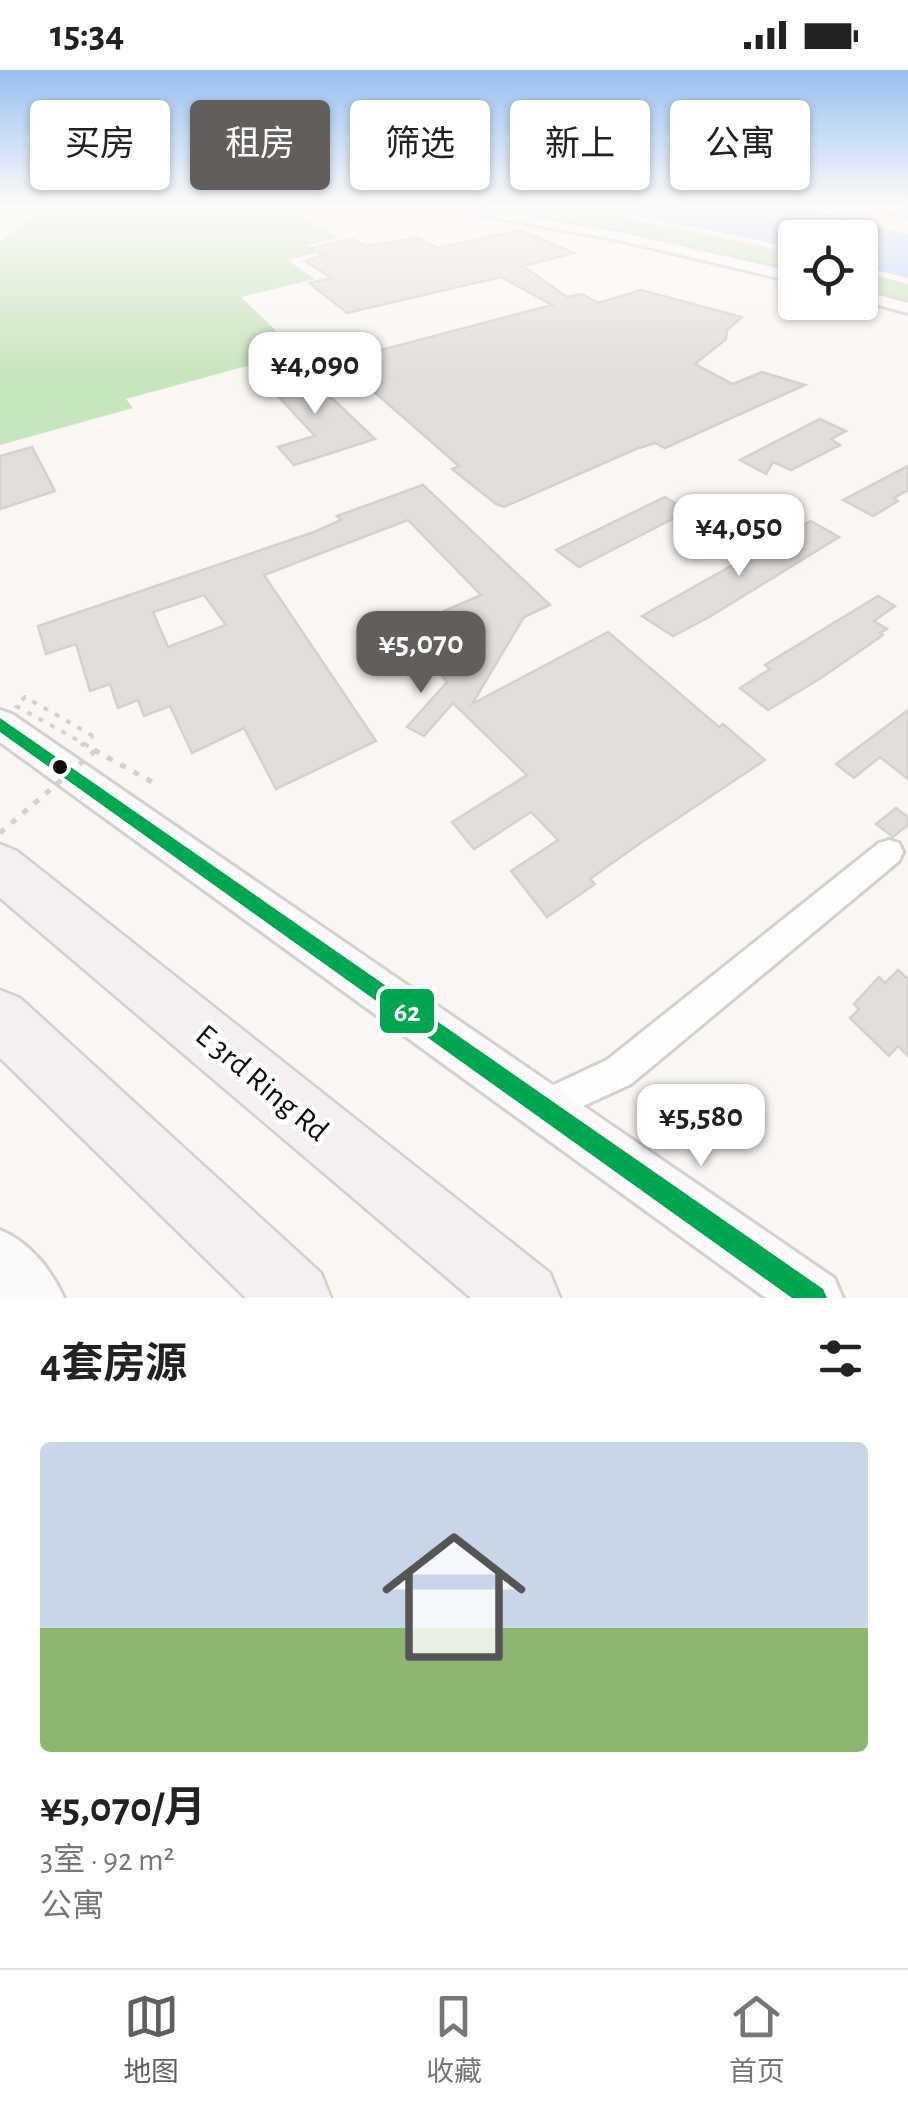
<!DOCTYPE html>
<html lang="zh">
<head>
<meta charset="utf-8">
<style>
  :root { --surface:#fff; --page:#f6f6f6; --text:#222; --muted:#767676; --line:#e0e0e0; --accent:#615e5b }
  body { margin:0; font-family:"Alegreya Sans","Noto Sans SC",sans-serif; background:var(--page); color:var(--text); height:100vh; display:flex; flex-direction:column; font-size:38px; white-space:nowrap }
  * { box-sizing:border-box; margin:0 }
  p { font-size:32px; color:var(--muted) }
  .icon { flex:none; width:55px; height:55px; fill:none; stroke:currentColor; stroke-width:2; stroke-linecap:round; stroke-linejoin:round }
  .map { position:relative; height:1228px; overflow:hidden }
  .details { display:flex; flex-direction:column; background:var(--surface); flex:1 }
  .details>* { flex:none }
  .top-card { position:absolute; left:30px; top:30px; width:850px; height:90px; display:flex; gap:20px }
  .buttons { position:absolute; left:778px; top:150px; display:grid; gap:20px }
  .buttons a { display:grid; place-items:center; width:100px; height:100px; border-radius:10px; background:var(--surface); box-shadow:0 2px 8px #0004; font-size:50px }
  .price { position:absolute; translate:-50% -85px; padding:0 22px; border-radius:20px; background:#fff; color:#222; font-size:32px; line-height:65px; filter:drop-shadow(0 2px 5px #0008) }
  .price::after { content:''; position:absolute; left:50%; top:60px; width:30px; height:22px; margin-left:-15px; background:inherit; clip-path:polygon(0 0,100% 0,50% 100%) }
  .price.on { background:var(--accent); color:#fff }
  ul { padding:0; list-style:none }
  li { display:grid; align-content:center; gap:20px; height:530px; padding:0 40px }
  li span { display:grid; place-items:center; height:310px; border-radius:10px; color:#555 }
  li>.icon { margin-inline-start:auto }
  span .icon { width:180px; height:180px; fill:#fffc; stroke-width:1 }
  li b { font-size:42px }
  h2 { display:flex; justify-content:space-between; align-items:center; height:120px; padding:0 40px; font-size:42px }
  .tag { padding:0 35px; border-radius:10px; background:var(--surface); box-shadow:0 2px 8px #0004; font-size:35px; line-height:90px }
  .tag.on { background:var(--accent); color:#fff }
  .status { display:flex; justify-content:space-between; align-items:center; height:70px; padding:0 50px; background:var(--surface); direction:ltr }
  .status svg { height:28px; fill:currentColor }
  .tab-bar { display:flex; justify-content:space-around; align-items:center; height:140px; border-top:2px solid var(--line); background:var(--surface); font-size:28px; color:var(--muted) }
  .tab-bar a { display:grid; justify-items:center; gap:5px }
  .tab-bar .on { color:var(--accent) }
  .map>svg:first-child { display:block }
  .green { fill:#c7e5be }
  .water { fill:#bdd4fb }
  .building { fill:#e2dedb; stroke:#d4d1ce; stroke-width:2.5; fill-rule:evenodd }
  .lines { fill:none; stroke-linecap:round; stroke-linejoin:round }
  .street-casing { stroke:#d4d0cd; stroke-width:6 }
  .secondary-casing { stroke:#d4d0cd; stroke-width:6 }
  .highway-casing { stroke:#d2d0ce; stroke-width:5 }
  .path { stroke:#d2d1cf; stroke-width:4; stroke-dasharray:5 8; stroke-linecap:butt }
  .street { fill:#fefefd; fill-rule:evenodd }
  .secondary { fill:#fcf9fa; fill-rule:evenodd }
  .highway { fill:#f6eff1; fill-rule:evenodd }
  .path-bridge-far1 { stroke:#d2d1cf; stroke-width:4; stroke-dasharray:5 8; stroke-linecap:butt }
  .path-bridge { stroke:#d2d1cf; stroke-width:5; stroke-dasharray:6 9; stroke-linecap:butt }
  .bus-1-casing { stroke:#fff; stroke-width:7 }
  .bus-1 { fill:#00a651; fill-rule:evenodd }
  .bus-dot { fill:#0f0c0a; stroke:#fff; stroke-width:4 }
  .labels { text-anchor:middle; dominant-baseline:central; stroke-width:9; stroke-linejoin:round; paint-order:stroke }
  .near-street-label { font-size:32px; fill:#0f0c0a; stroke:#fff }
  .line-badge { stroke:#fff; stroke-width:4 }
  .badge-label { font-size:28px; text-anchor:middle; font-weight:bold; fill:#fff }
</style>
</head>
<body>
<div class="status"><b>15:34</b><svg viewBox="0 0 49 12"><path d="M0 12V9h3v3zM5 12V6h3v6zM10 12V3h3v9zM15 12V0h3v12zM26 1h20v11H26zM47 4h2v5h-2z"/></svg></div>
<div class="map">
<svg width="908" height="1228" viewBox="0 0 908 1228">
  <rect width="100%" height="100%" fill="#faf6f2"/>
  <g class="green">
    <path d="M 48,136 L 297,136 L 290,139 L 340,168 L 307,175 L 316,183 L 287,190 L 315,209 L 241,227 L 298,282 L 126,329 L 133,338 L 0,375 L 0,171 Z"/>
    <path d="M 483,136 L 568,136 L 795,183 L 795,205 L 722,184 Z"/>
    <path d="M 860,201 L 908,214 L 908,237 L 860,223 Z"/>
  </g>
  <path class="water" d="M 590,136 L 796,136 L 908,164 L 908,208 L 860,196 L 860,168 L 795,168 L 795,178 Z"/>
  <g class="building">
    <path d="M 520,160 L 574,183 L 523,196 L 567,227 L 582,224 L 598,233 L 641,220 L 742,247 L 727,260 L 726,269 L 695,294 L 733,314 L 762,302 L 805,315 L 665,378 L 655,373 L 636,379 L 504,437 L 496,434 L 452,399 L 459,396 L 339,291 L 552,235 L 501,207 L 347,243 L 309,213 L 332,208 L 305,191 L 323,185 L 311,178 L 352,169 L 366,176 L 418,168 L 438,178 Z"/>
    <path d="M 299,297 L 375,369 L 294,395 L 278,377 L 315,366 L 260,307 Z"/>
    <path d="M 820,349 L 846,361 L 831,369 L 840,375 L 791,400 L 773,392 L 766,404 L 740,390 Z"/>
    <path d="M 32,377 L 55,421 L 0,439 L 0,386 Z"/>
    <path d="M 908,396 L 908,420 L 894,428 L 898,431 L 873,446 L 843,430 Z"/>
    <path d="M 423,415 L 550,535 L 524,547 L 472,634 L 608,562 L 719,657 L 723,654 L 765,690 L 639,774 L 590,809 L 595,814 L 547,847 L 511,801 L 558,770 L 531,742 L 474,779 L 452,752 L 527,705 L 453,633 L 424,666 L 407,657 L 447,612 L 435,598 L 468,583 L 435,545 L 481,525 L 408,450 L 264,505 L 376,671 L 276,719 L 244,658 L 192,683 L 170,636 L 144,646 L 138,630 L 118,638 L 110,614 L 90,621 L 76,574 L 46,584 L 38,556 L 314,462 L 341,450 L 337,446 ZM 204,525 L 226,555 L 168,577 L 153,542 Z"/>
    <path d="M 665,427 L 688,441 L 579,497 L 556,480 Z"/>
    <path d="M 811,451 L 839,467 L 711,546 L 673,566 L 642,546 Z"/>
    <path d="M 878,526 L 895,536 L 874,551 L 887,559 L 880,563 L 883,565 L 821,608 L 768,640 L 740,618 L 770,599 L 765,595 Z"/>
    <path d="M 908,640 L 908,709 L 880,687 L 854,708 L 836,694 Z"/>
    <path d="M 896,738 L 908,747 L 908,755 L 893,767 L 876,754 Z"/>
    <path d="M 898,900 L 908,909 L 908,986 L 898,976 L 889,986 L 850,948 L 859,939 L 854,934 L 879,907 L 885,913 Z"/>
  </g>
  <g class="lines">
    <defs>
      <path id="street" d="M 889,770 L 899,773 L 903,782 L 899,791 L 631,1014 L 544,1054 L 532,1049 L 527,1037 L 532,1025 L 607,990 L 879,773 Z"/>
      <g id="secondary">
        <path d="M 434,136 L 466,136 L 623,163 L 795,202 L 795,212 L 623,171 Z"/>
        <path d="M 875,136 L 908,138 L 908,146 L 876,139 Z"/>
        <path d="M 860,220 L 908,233 L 908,243 L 860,230 Z"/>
        <path d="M 0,640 L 12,644 L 834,1208 L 843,1228 L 766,1228 L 0,672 Z"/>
        <path d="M 0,1160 C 29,1172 51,1199 64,1228 L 0,1228 Z"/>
      </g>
      <g id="highway">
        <path d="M 0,774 L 17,781 L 550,1203 L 560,1228 L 471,1228 L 0,828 Z"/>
        <path d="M 0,920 L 20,928 L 321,1203 L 331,1228 L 246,1228 L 0,988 Z"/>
      </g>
    </defs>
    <use href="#street" class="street-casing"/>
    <use href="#secondary" class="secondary-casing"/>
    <use href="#highway" class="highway-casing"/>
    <path class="path" d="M 81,676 L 93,666"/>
    <use href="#street" class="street"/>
    <use href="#secondary" class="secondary"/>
    <use href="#highway" class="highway"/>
    <path class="path-bridge-far1" d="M 93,666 L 25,627 L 16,636 L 99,682"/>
    <g class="path-bridge">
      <path d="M 94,680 L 154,713"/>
      <path d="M 0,763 L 95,681"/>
    </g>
    <defs>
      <path id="bus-1" d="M 0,648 L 823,1219 L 827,1228 L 792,1228 L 0,662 Z"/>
    </defs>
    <use href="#bus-1" class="bus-1-casing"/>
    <use href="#bus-1" class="bus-1"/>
  </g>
  <linearGradient id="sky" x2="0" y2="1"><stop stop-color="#97c1f0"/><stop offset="0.44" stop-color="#fdfbf9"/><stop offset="1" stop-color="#fdfbf9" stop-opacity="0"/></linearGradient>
  <rect width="908" height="308" fill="url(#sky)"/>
  <circle class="bus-dot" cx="60" cy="697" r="9"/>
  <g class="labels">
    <g class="near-street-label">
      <text transform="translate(262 1013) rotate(40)">E 3rd Ring Rd</text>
    </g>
  </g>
  <rect class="line-badge" x="378" y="917" width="58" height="48" rx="10" fill="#00a651"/>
  <g class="badge-label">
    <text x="407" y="951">62</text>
  </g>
</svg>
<div class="buttons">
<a><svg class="icon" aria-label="locate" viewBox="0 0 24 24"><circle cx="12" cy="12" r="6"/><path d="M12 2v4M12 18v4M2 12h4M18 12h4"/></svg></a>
</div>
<b class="price" style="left:315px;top:347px">¥4,090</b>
<b class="price" style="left:739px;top:509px">¥4,050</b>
<b class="price on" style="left:421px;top:626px">¥5,070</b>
<b class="price" style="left:701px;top:1099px">¥5,580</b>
<div class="top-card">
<a class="tag">买房</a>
<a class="tag on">租房</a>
<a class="tag">筛选</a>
<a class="tag">新上</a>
<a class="tag">公寓</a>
</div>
</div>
<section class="details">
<h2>4套房源<svg class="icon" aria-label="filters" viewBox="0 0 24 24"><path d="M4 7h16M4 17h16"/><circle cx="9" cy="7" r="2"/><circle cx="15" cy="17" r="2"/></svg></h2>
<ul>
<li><span style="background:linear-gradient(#c9d6e8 60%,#8fb573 0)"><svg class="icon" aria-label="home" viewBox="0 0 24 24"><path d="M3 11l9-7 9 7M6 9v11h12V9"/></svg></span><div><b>¥5,070/月</b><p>3室 · 92 m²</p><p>公寓</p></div></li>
</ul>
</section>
<nav class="tab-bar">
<a class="on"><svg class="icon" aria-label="map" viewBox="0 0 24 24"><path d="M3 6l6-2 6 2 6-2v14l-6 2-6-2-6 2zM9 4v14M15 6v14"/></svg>地图</a>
<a><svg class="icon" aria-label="saved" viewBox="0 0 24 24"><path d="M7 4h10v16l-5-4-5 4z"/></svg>收藏</a>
<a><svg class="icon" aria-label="home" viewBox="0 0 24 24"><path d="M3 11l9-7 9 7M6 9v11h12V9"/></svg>首页</a>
</nav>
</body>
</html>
